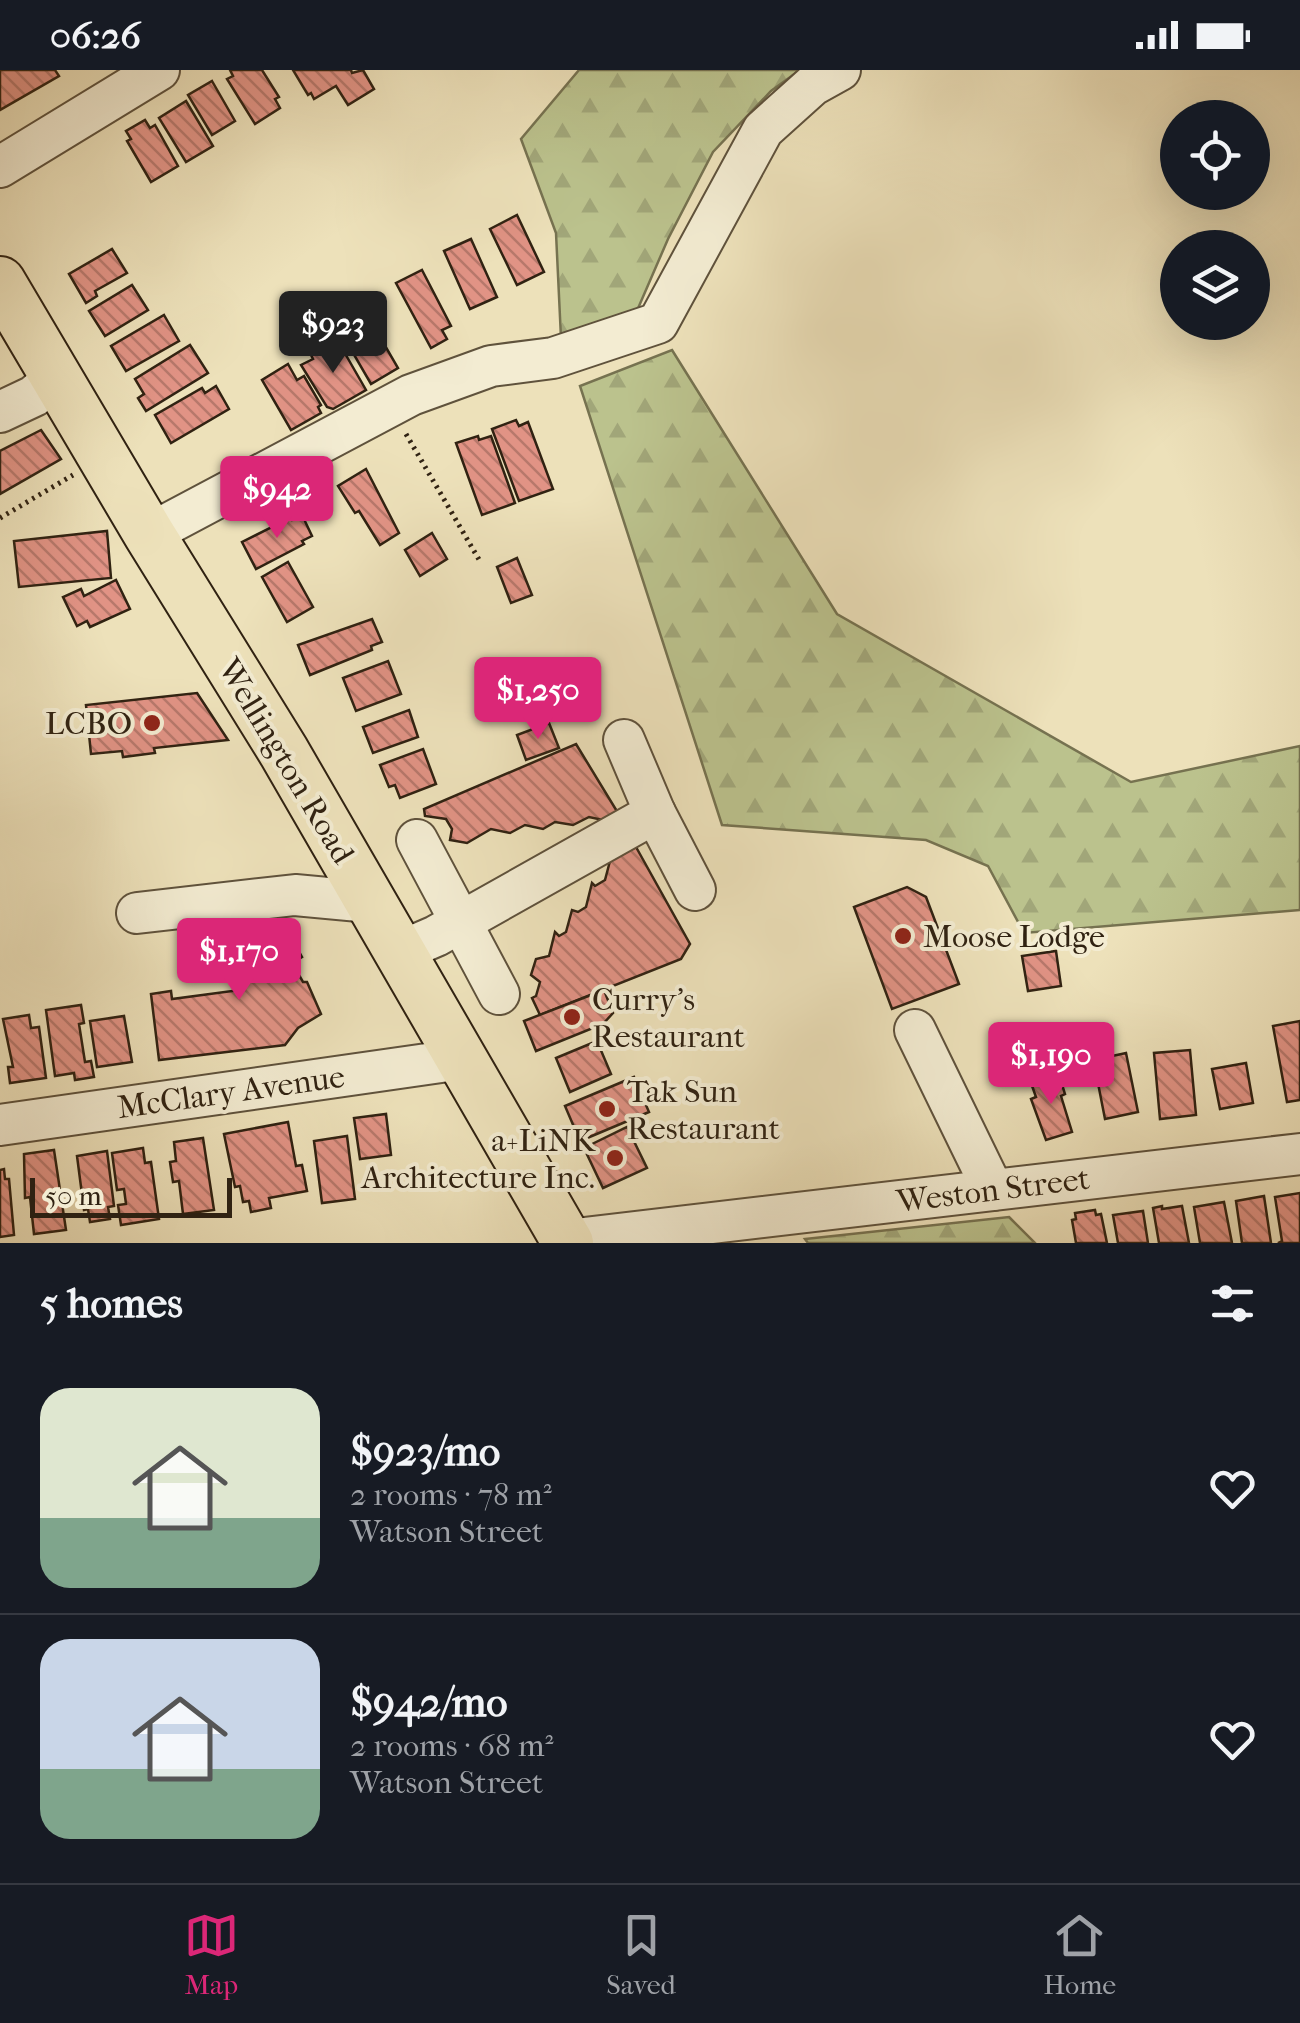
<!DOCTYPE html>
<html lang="en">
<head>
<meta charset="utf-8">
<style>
  :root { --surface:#171b24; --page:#242831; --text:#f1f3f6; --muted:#9ea1a6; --line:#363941; --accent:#db2777 }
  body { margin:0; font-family:"IM FELL French Canon",serif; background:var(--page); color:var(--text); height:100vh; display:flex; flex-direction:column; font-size:38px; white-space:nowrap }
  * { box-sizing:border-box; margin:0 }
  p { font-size:32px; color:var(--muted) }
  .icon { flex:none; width:55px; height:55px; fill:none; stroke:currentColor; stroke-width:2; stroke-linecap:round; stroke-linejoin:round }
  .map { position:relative; height:1173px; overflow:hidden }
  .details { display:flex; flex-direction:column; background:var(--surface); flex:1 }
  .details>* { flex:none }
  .buttons { position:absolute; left:1160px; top:30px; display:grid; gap:20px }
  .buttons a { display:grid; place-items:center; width:110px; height:110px; border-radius:50%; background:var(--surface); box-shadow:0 10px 40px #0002; font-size:50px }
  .scale { position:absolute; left:30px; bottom:25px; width:202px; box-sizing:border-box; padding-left:10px; border:5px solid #302212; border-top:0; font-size:28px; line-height:35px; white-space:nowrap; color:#302212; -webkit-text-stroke:8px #f3ecd2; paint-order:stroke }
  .price { position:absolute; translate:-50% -85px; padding:0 22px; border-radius:10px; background:var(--accent); color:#fff; font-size:32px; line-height:65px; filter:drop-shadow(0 2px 5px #0008) }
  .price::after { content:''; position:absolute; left:50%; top:60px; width:30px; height:22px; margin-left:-15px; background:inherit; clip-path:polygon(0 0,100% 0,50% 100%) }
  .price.current { background:#222; color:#fff }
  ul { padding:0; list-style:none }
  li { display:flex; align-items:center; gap:30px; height:250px; padding:0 40px }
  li+li { border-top:2px solid var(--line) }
  li span { display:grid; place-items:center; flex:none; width:280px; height:200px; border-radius:30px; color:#555 }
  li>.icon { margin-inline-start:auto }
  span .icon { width:120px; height:120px; fill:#fffc; stroke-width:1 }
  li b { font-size:42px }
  h2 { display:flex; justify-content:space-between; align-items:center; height:120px; padding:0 40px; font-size:42px }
  .status { display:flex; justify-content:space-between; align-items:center; height:70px; padding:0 50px; background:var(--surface); direction:ltr }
  .status svg { height:28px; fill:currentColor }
  .dock { display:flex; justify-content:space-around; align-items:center; height:140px; border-top:2px solid var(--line); background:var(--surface); font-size:28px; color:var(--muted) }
  .dock a { display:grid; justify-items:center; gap:5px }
  .dock .current { color:var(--accent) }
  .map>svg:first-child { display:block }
  .forest { fill:url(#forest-firs); stroke:#767250; stroke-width:2.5 }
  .building { fill:url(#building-back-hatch); stroke:#302212; stroke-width:2.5 }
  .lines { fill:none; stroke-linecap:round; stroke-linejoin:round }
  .minor-casing { stroke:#5f523c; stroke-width:44 }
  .major-casing { stroke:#302212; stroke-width:54 }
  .path { stroke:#302212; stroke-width:5; stroke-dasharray:2.5 5; stroke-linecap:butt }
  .minor { stroke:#f3ecd2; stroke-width:40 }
  .major { stroke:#ede1ba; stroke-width:50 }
  .poi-dot { fill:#8f2418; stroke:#f3ecd2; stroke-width:4 }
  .labels { text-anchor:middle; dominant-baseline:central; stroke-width:8; stroke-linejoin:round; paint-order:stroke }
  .poi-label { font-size:32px; fill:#302212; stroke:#f3ecd2; text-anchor:start }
  .street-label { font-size:32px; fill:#302212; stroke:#f3ecd2 }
</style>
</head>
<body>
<div class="status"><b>06:26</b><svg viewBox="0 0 49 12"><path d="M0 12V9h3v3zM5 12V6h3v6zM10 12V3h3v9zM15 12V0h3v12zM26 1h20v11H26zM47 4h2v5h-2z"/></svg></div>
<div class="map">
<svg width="1300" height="1173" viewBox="0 0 1300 1173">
  <defs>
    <pattern id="forest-firs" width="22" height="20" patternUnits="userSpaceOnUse" patternTransform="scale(2.5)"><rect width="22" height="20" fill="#bbc28d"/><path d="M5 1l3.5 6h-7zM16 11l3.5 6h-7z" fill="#a1a679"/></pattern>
    <pattern id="building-back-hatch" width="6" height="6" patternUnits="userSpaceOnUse" patternTransform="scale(2.5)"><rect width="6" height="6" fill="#e19385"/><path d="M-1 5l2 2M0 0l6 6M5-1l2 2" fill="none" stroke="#b7786b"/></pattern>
  </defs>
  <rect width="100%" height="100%" fill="#ede1ba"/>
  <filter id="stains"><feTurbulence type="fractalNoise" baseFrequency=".002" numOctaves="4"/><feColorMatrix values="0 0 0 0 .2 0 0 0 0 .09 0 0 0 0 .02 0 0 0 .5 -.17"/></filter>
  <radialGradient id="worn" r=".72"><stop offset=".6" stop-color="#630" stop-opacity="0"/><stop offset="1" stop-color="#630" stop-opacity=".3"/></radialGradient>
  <g class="forest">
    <path d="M 579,0 L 800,0 L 771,21 L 713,82 L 668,169 L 636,243 L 561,268 L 556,163 L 521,69 Z"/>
    <path d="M 672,280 L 837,544 L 1131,712 L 1300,676 L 1300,840 L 1024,863 L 988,796 L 926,770 L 722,755 L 580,316 Z"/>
    <path d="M 1009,1147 L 1035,1173 L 808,1173 L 805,1169 Z"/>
  </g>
  <g class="building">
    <path d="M 0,0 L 55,0 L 59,6 L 0,40 Z"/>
    <path d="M 230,0 L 262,0 L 279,27 L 275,29 L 280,38 L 255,54 L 227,9 L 233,6 Z"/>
    <path d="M 293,0 L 351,0 L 352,3 L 363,0 L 374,19 L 348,35 L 336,16 L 314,29 L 311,23 L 308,25 Z"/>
    <path d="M 212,11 L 235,51 L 212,65 L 188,25 Z"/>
    <path d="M 186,31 L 213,76 L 186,92 L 159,48 Z"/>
    <path d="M 145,50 L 150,58 L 155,55 L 178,96 L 151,112 L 127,71 L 131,69 L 126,61 Z"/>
    <path d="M 517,145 L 544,202 L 517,215 L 490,159 Z"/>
    <path d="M 471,169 L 497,227 L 470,239 L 444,181 Z"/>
    <path d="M 112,179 L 127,203 L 95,221 L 97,226 L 86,233 L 69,204 Z"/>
    <path d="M 422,200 L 451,256 L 442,260 L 447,269 L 431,278 L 396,213 Z"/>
    <path d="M 132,215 L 148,240 L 105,266 L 89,241 Z"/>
    <path d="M 164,245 L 179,271 L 126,301 L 111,276 Z"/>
    <path d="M 369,248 L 398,298 L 371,314 L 342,264 Z"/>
    <path d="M 339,273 L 366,320 L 333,339 L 327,337 L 301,295 L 313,289 L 310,283 L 319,278 L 322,283 Z"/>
    <path d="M 190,275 L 208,303 L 146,341 L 138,328 L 144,324 L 135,309 Z"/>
    <path d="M 288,294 L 297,310 L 304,306 L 321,335 L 318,337 L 321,343 L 291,360 L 262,310 Z"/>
    <path d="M 216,316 L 229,339 L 171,373 L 155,345 L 202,318 L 205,323 Z"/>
    <path d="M 516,350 L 519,356 L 528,352 L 553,419 L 519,431 L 492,359 Z"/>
    <path d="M 41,360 L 61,389 L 0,424 L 0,381 Z"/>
    <path d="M 478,366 L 479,370 L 491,366 L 515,433 L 482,445 L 456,373 Z"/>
    <path d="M 366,399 L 399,463 L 380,475 L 359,441 L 355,443 L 338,416 Z"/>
    <path d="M 302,445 L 312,466 L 302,471 L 304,474 L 256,499 L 242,472 L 290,448 L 292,450 Z"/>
    <path d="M 107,461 L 111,508 L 19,517 L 14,471 Z"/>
    <path d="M 432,463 L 447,489 L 420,506 L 405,480 Z"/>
    <path d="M 517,488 L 532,525 L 511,533 L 497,497 Z"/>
    <path d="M 288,492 L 313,537 L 287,552 L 262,507 Z"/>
    <path d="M 116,510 L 130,539 L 90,557 L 87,551 L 77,556 L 63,527 L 81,519 L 84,526 Z"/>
    <path d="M 372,549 L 382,572 L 371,576 L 372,580 L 310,605 L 298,575 Z"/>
    <path d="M 388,591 L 401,624 L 356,641 L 343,608 Z"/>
    <path d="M 197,623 L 228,670 L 154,678 L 155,683 L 123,687 L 122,681 L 91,684 L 86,635 Z"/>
    <path d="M 409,640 L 418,667 L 373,683 L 363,657 Z"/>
    <path d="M 549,653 L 559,678 L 526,690 L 517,665 Z"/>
    <path d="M 576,674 L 618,743 L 603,750 L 589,747 L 573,755 L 555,752 L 543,759 L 525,755 L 510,763 L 491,759 L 467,773 L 450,770 L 452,759 L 446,749 L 425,746 L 424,739 Z"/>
    <path d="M 423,679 L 436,714 L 400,728 L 395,715 L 389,717 L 380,695 Z"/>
    <path d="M 636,777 L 690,874 L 681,889 L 540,945 L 532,928 L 536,926 L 540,912 L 531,905 L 536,889 L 549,886 L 555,862 L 559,866 L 566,862 L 572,840 L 578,842 L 586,837 L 592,813 L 595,816 L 605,810 L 610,791 Z"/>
    <path d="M 907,817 L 926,827 L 959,914 L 892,939 L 854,837 Z"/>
    <path d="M 262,852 L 277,878 L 292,869 L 302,887 L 292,893 L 303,912 L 307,912 L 321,944 L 298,958 L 285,975 L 159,990 L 151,924 L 171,921 L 172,929 L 240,920 L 238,898 L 231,902 L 216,878 Z"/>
    <path d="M 1056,881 L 1061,916 L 1028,921 L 1022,886 Z"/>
    <path d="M 604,920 L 613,943 L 603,954 L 536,981 L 524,951 Z"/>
    <path d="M 81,935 L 84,953 L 79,954 L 85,992 L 91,991 L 94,1007 L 75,1010 L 74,1003 L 55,1006 L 46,940 Z"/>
    <path d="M 29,945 L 31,958 L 39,957 L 46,1008 L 10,1013 L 8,997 L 13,997 L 3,949 Z"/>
    <path d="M 124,946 L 132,992 L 97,997 L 90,951 Z"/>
    <path d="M 1300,951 L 1300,1030 L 1287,1032 L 1273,956 Z"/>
    <path d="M 597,971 L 611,1004 L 570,1022 L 556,988 Z"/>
    <path d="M 1190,980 L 1196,1045 L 1160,1049 L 1154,983 Z"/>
    <path d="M 1126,983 L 1138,1042 L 1105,1049 L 1096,1003 L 1106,1001 L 1103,988 Z"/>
    <path d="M 1246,993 L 1253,1033 L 1220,1039 L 1212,999 Z"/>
    <path d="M 1059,1005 L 1065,1024 L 1061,1026 L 1072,1062 L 1046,1070 L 1031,1029 L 1036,1027 L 1031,1013 Z"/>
    <path d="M 634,1007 L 649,1042 L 580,1071 L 565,1036 Z"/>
    <path d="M 386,1044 L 391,1085 L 360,1089 L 354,1048 Z"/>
    <path d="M 288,1052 L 296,1096 L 302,1095 L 307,1121 L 269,1128 L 271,1138 L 251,1142 L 249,1131 L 243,1132 L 240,1116 L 235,1117 L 224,1064 Z"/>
    <path d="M 627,1057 L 647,1098 L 603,1118 L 584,1078 Z"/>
    <path d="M 347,1066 L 355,1129 L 322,1133 L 314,1071 Z"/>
    <path d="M 203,1068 L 214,1140 L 183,1144 L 179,1111 L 173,1112 L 170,1092 L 176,1091 L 174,1072 Z"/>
    <path d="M 143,1078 L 145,1093 L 151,1092 L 159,1149 L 121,1155 L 118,1135 L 126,1134 L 124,1119 L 117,1120 L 112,1083 Z"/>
    <path d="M 54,1080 L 66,1160 L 34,1164 L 30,1127 L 25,1128 L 24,1084 Z"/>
    <path d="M 107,1081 L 114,1136 L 108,1137 L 110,1149 L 90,1152 L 88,1139 L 84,1140 L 77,1086 Z"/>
    <path d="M 4,1099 L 5,1109 L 9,1109 L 14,1165 L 0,1167 L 0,1100 Z"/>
    <path d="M 1300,1123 L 1300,1173 L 1278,1173 L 1282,1171 L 1275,1127 Z"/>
    <path d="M 1264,1126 L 1271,1173 L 1242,1173 L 1236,1131 Z"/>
    <path d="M 1224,1132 L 1232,1173 L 1200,1173 L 1194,1137 Z"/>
    <path d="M 1162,1136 L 1162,1139 L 1182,1136 L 1189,1173 L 1159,1173 L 1153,1138 Z"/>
    <path d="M 1095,1140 L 1096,1145 L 1101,1144 L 1107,1173 L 1076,1173 L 1072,1150 L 1076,1149 L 1075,1143 Z"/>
    <path d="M 1143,1141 L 1148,1173 L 1118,1173 L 1113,1145 Z"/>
  </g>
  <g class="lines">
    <defs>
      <g id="minor">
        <path d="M 0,97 L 159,0"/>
        <path d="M 0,342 L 34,326 L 56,307"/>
        <path d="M 149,464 L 411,325 L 491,296 L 553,288 L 658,253 L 763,60 L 813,15 L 840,0"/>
        <path d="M 655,743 L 695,820"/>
        <path d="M 417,770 L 499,924"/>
        <path d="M 137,843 L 295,825 L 370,832"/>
        <path d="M 399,882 L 436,866 L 655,743 L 624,670"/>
        <path d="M 915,960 L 993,1120"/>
        <path d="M 0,1055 L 462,989"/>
        <path d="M 567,1170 L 1300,1084"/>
      </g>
      <path id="major" d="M 0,212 L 149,464 L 284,682 L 568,1173"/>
    </defs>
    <use href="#minor" class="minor-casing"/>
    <use href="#major" class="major-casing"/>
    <g class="path">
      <path d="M 406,364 L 481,493"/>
      <path d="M 0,448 L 73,405"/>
    </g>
    <use href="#minor" class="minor"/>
    <use href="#major" class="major"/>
  </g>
  <g class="poi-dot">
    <circle cx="152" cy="653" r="10"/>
    <circle cx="903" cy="866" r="10"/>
    <circle cx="572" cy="947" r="10"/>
    <circle cx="607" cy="1039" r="10"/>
    <circle cx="615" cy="1088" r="10"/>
  </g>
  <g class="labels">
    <g class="poi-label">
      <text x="132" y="653" text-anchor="end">LCBO</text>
      <text x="923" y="866">Moose Lodge</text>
      <text x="592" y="929">Curry's<tspan x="592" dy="37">Restaurant</tspan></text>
      <text x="627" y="1021">Tak Sun<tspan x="627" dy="37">Restaurant</tspan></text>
      <text x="595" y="1070" text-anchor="end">a+LiNK<tspan x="595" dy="37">Architecture Inc.</tspan></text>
    </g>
    <g class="street-label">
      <text transform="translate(286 691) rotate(59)">Wellington Road</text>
      <text transform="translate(231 1022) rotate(-8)">McClary Avenue</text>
      <text transform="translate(993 1120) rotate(-7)">Weston Street</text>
    </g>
  </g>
  <rect width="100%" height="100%" filter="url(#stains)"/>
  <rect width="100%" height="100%" fill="url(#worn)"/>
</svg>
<div class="buttons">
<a><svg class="icon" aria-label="locate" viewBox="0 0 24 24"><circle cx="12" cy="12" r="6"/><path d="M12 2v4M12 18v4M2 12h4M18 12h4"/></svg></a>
<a><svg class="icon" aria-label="layers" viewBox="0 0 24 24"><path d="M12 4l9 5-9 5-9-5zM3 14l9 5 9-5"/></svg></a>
</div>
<div class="scale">50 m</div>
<b class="price current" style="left:333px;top:306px">$923</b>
<b class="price" style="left:277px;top:471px">$942</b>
<b class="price" style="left:538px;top:672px">$1,250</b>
<b class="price" style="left:239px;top:933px">$1,170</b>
<b class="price" style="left:1051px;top:1037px">$1,190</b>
</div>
<section class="details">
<h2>5 homes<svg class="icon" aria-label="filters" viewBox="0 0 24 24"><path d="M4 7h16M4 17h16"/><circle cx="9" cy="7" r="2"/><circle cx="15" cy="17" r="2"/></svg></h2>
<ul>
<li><span style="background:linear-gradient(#dfe7d0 65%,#7fa58c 0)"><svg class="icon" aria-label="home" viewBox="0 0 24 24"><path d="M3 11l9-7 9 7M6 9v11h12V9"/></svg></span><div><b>$923/mo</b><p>2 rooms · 78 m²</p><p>Watson Street</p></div><svg class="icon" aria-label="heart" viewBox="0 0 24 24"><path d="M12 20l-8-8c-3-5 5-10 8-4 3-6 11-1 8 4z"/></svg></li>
<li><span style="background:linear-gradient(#c9d6e8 65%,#7fa58c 0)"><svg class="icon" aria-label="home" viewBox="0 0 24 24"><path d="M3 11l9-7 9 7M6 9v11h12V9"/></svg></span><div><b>$942/mo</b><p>2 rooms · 68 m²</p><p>Watson Street</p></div><svg class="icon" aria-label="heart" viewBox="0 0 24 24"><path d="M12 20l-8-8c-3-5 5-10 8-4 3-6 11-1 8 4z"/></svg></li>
</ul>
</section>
<nav class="dock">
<a class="current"><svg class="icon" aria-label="map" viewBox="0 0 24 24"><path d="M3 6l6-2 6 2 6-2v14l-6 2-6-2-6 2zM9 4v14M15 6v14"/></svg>Map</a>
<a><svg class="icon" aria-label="saved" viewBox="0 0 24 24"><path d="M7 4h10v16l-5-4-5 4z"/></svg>Saved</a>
<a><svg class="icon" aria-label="home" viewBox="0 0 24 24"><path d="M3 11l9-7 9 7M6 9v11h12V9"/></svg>Home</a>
</nav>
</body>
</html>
